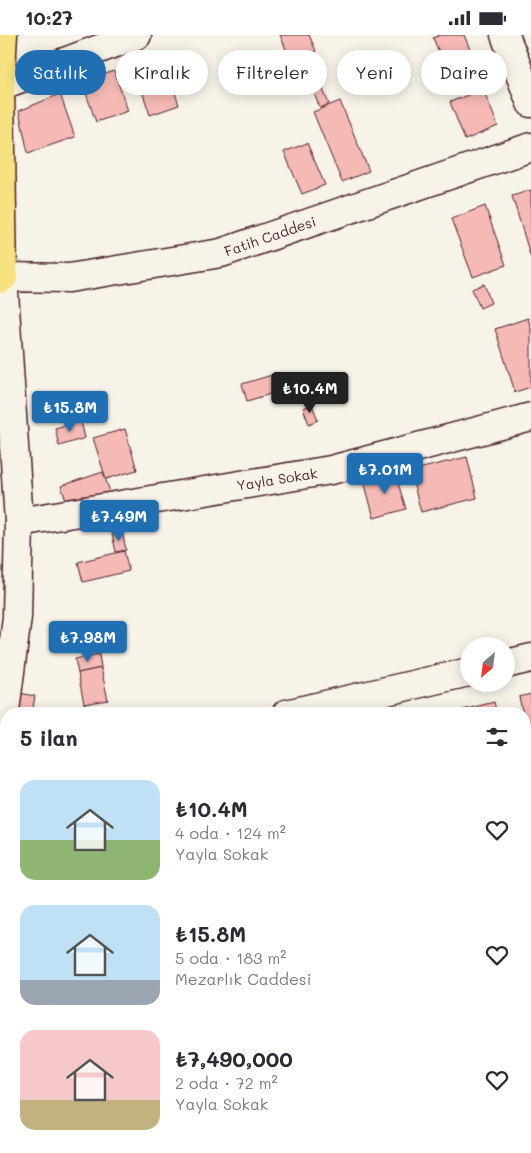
<!DOCTYPE html>
<html lang="tr">
<head>
<meta charset="utf-8">
<style>
  :root { --surface:#fff; --page:#f7f7f7; --text:#2b2b33; --muted:#7c7c81; --accent:#1f6fb2 }
  body { margin:0; font-family:Mali,sans-serif; background:var(--page); color:var(--text); height:100vh; display:flex; flex-direction:column; font-size:19px; white-space:nowrap }
  * { box-sizing:border-box; margin:0 }
  p { font-size:16px; color:var(--muted) }
  .icon { flex:none; width:28px; height:28px; fill:none; stroke:currentColor; stroke-width:2; stroke-linecap:round; stroke-linejoin:round }
  .map { position:relative; flex:1; overflow:hidden }
  .sheet { position:absolute; left:0px; top:672px; width:531px; height:446px; display:flex; flex-direction:column; background:var(--surface); border-radius:20px 20px 0 0; box-shadow:0 2px 12px #0003 }
  .sheet>* { flex:none }
  .banner { position:absolute; left:15px; top:15px; width:501px; height:45px; display:flex; gap:10px }
  .needle { width:32px; rotate:208deg }
  .controls { position:absolute; left:460px; top:602px; display:grid; gap:10px }
  .controls a { display:grid; place-items:center; width:55px; height:55px; border-radius:50%; background:var(--surface); box-shadow:0 2px 12px #0003; font-size:25px }
  .price { position:absolute; translate:-50% -42px; padding:0 11px; border-radius:5px; background:var(--accent); color:#fff; font-size:16px; line-height:32px; filter:drop-shadow(0 1px 2px #0008) }
  .price::after { content:''; position:absolute; left:50%; top:30px; width:15px; height:11px; margin-left:-8px; background:inherit; clip-path:polygon(0 0,100% 0,50% 100%) }
  .price.current { background:#222; color:#fff }
  ul { padding:0; list-style:none }
  li { display:flex; align-items:center; gap:15px; height:125px; padding:0 20px }
  li span { display:grid; place-items:center; flex:none; width:140px; height:100px; border-radius:15px; color:#555 }
  li>.icon { margin-inline-start:auto }
  span .icon { width:60px; height:60px; fill:#fffc; stroke-width:1 }
  li b { font-size:21px }
  h2 { display:flex; justify-content:space-between; align-items:center; height:60px; padding:0 20px; font-size:21px }
  .tag { padding:0 18px; border-radius:22px; background:var(--surface); box-shadow:0 2px 12px #0003; font-size:18px; line-height:45px }
  .tag.current { background:var(--accent); color:#fff }
  .status { display:flex; justify-content:space-between; align-items:center; height:35px; padding:0 25px; background:var(--surface); direction:ltr }
  .status svg { height:14px; fill:currentColor }
  .map>svg:first-child { display:block }
  .building { fill:#f6bab6; stroke:#4a1f2b }
  .lines { fill:none; stroke-linecap:round; stroke-linejoin:round }
  .minor-casing { stroke:#4a1f2b; stroke-width:31 }
  .major-casing { stroke:#4a1f2b; stroke-width:31 }
  .minor { stroke:#f7f3e8; stroke-width:28 }
  .major { stroke:#f7e281; stroke-width:28 }
  .labels { text-anchor:middle; dominant-baseline:central; stroke-width:4; stroke-linejoin:round; paint-order:stroke }
  .street-label { font-size:14px; fill:#4a1f2b; stroke:#f7f3e8 }
</style>
</head>
<body>
<div class="status"><b>10:27</b><svg viewBox="0 0 49 12"><path d="M0 12V9h3v3zM5 12V6h3v6zM10 12V3h3v9zM15 12V0h3v12zM26 1h20v11H26zM47 4h2v5h-2z"/></svg></div>
<div class="map">
<svg width="531" height="1118" viewBox="0 0 531 1118">
  <rect width="100%" height="100%" fill="#f7f3e8"/>
  <filter id="ink" filterUnits="userSpaceOnUse"><feTurbulence type="fractalNoise" baseFrequency=".02" numOctaves="2"/><feDisplacementMap in="SourceGraphic" scale="10" xChannelSelector="R" yChannelSelector="G"/><feConvolveMatrix kernelMatrix="1 2 1 2 8 2 1 2 1" color-interpolation-filters="sRGB"/></filter>
  <g filter="url(#ink)">
    <g class="building">
      <path d="M 280,0 L 309,0 L 316,16 L 291,26 Z"/>
      <path d="M 440,0 L 464,0 L 478,34 L 451,45 L 433,3 Z"/>
      <path d="M 164,25 L 179,70 L 150,80 L 135,35 Z"/>
      <path d="M 114,36 L 128,76 L 96,87 L 82,47 Z"/>
      <path d="M 320,47 L 329,69 L 320,73 L 311,51 Z"/>
      <path d="M 483,54 L 498,91 L 465,105 L 450,67 Z"/>
      <path d="M 60,59 L 75,102 L 28,118 L 19,76 Z"/>
      <path d="M 340,66 L 369,136 L 342,147 L 313,77 Z"/>
      <path d="M 307,108 L 325,150 L 302,159 L 284,117 Z"/>
      <path d="M 531,155 L 531,223 L 512,161 Z"/>
      <path d="M 485,171 L 506,230 L 473,242 L 451,184 Z"/>
      <path d="M 484,249 L 491,268 L 480,273 L 472,254 Z"/>
      <path d="M 528,283 L 531,294 L 531,352 L 515,357 L 495,294 Z"/>
      <path d="M 272,340 L 277,357 L 247,366 L 242,349 Z"/>
      <path d="M 312,370 L 318,385 L 309,389 L 303,373 Z"/>
      <path d="M 81,386 L 85,403 L 59,411 L 55,393 Z"/>
      <path d="M 125,394 L 137,435 L 106,444 L 93,403 Z"/>
      <path d="M 467,422 L 477,463 L 421,477 L 410,436 Z"/>
      <path d="M 103,437 L 110,457 L 68,471 L 61,451 Z"/>
      <path d="M 395,438 L 406,474 L 374,483 L 364,446 Z"/>
      <path d="M 122,496 L 126,515 L 116,517 L 112,499 Z"/>
      <path d="M 124,516 L 129,536 L 83,547 L 78,527 Z"/>
      <path d="M 99,619 L 101,633 L 78,638 L 75,624 Z"/>
      <path d="M 101,633 L 108,665 L 84,669 L 78,638 Z"/>
      <path d="M 19,658 L 35,661 L 32,679 L 16,677 Z"/>
      <path d="M 531,659 L 531,706 L 525,679 L 523,679 L 519,662 Z"/>
      <path d="M 494,667 L 497,679 L 447,679 Z"/>
      <path d="M 531,771 L 531,824 L 529,824 L 525,800 L 525,772 Z"/>
      <rect x="525" y="858" width="6" height="40"/>
      <path d="M 531,940 L 531,972 L 525,973 L 525,941 Z"/>
      <path d="M 0,948 L 6,948 L 6,989 L 0,988 Z"/>
    </g>
    <g class="lines">
      <defs>
        <g id="minor">
          <path d="M 505,0 L 531,68"/>
          <path d="M 0,51 L 137,0"/>
          <path d="M 19,487 L 331,435 L 531,382"/>
          <path d="M 506,629 L 531,623"/>
          <path d="M 286,679 L 469,637"/>
          <path d="M 0,715 L 17,582 L 19,487 L 3,242 L 69,243 L 221,218 L 531,112"/>
          <path d="M 0,744 L 6,743"/>
          <path d="M 525,845 L 531,844"/>
          <path d="M 0,907 L 6,913"/>
          <path d="M 525,998 L 531,997"/>
        </g>
        <path id="major" d="M 0,244 L 3,242 L 0,51 L 3,0"/>
      </defs>
      <use href="#minor" class="minor-casing"/>
      <use href="#major" class="major-casing"/>
      <use href="#minor" class="minor"/>
      <use href="#major" class="major"/>
    </g>
  </g>
  <g class="labels">
    <g class="street-label">
      <text transform="translate(270 201) rotate(-19)">Fatih Caddesi</text>
      <text transform="translate(277 444) rotate(-9)">Yayla Sokak</text>
    </g>
  </g>
</svg>
<div class="controls">
<a><svg class="needle" viewBox="-14 -14 28 28"><path d="M0-13l5 13h-10z" fill="#e53935"/><path d="M0 13l5-13h-10z" fill="#7c7c81"/></svg></a>
</div>
<b class="price current" style="left:310px;top:379px">₺10.4M</b>
<b class="price" style="left:70px;top:398px">₺15.8M</b>
<b class="price" style="left:385px;top:460px">₺7.01M</b>
<b class="price" style="left:119px;top:507px">₺7.49M</b>
<b class="price" style="left:88px;top:628px">₺7.98M</b>
<div class="banner">
<a class="tag current">Satılık</a>
<a class="tag">Kiralık</a>
<a class="tag">Filtreler</a>
<a class="tag">Yeni</a>
<a class="tag">Daire</a>
</div>
<section class="sheet">
<h2>5 ilan<svg class="icon" aria-label="filters" viewBox="0 0 24 24"><path d="M4 7h16M4 17h16"/><circle cx="9" cy="7" r="2"/><circle cx="15" cy="17" r="2"/></svg></h2>
<ul>
<li><span style="background:linear-gradient(#bfe0f5 60%,#8fb573 0)"><svg class="icon" aria-label="home" viewBox="0 0 24 24"><path d="M3 11l9-7 9 7M6 9v11h12V9"/></svg></span><div><b>₺10.4M</b><p>4 oda · 124 m²</p><p>Yayla Sokak</p></div><svg class="icon" aria-label="heart" viewBox="0 0 24 24"><path d="M12 20l-8-8c-3-5 5-10 8-4 3-6 11-1 8 4z"/></svg></li>
<li><span style="background:linear-gradient(#bfe0f5 75%,#9aa5b1 0)"><svg class="icon" aria-label="home" viewBox="0 0 24 24"><path d="M3 11l9-7 9 7M6 9v11h12V9"/></svg></span><div><b>₺15.8M</b><p>5 oda · 183 m²</p><p>Mezarlık Caddesi</p></div><svg class="icon" aria-label="heart" viewBox="0 0 24 24"><path d="M12 20l-8-8c-3-5 5-10 8-4 3-6 11-1 8 4z"/></svg></li>
<li><span style="background:linear-gradient(#f6c9c9 70%,#c2b280 0)"><svg class="icon" aria-label="home" viewBox="0 0 24 24"><path d="M3 11l9-7 9 7M6 9v11h12V9"/></svg></span><div><b>₺7,490,000</b><p>2 oda · 72 m²</p><p>Yayla Sokak</p></div><svg class="icon" aria-label="heart" viewBox="0 0 24 24"><path d="M12 20l-8-8c-3-5 5-10 8-4 3-6 11-1 8 4z"/></svg></li>
</ul>
</section>
</div>
</body>
</html>
